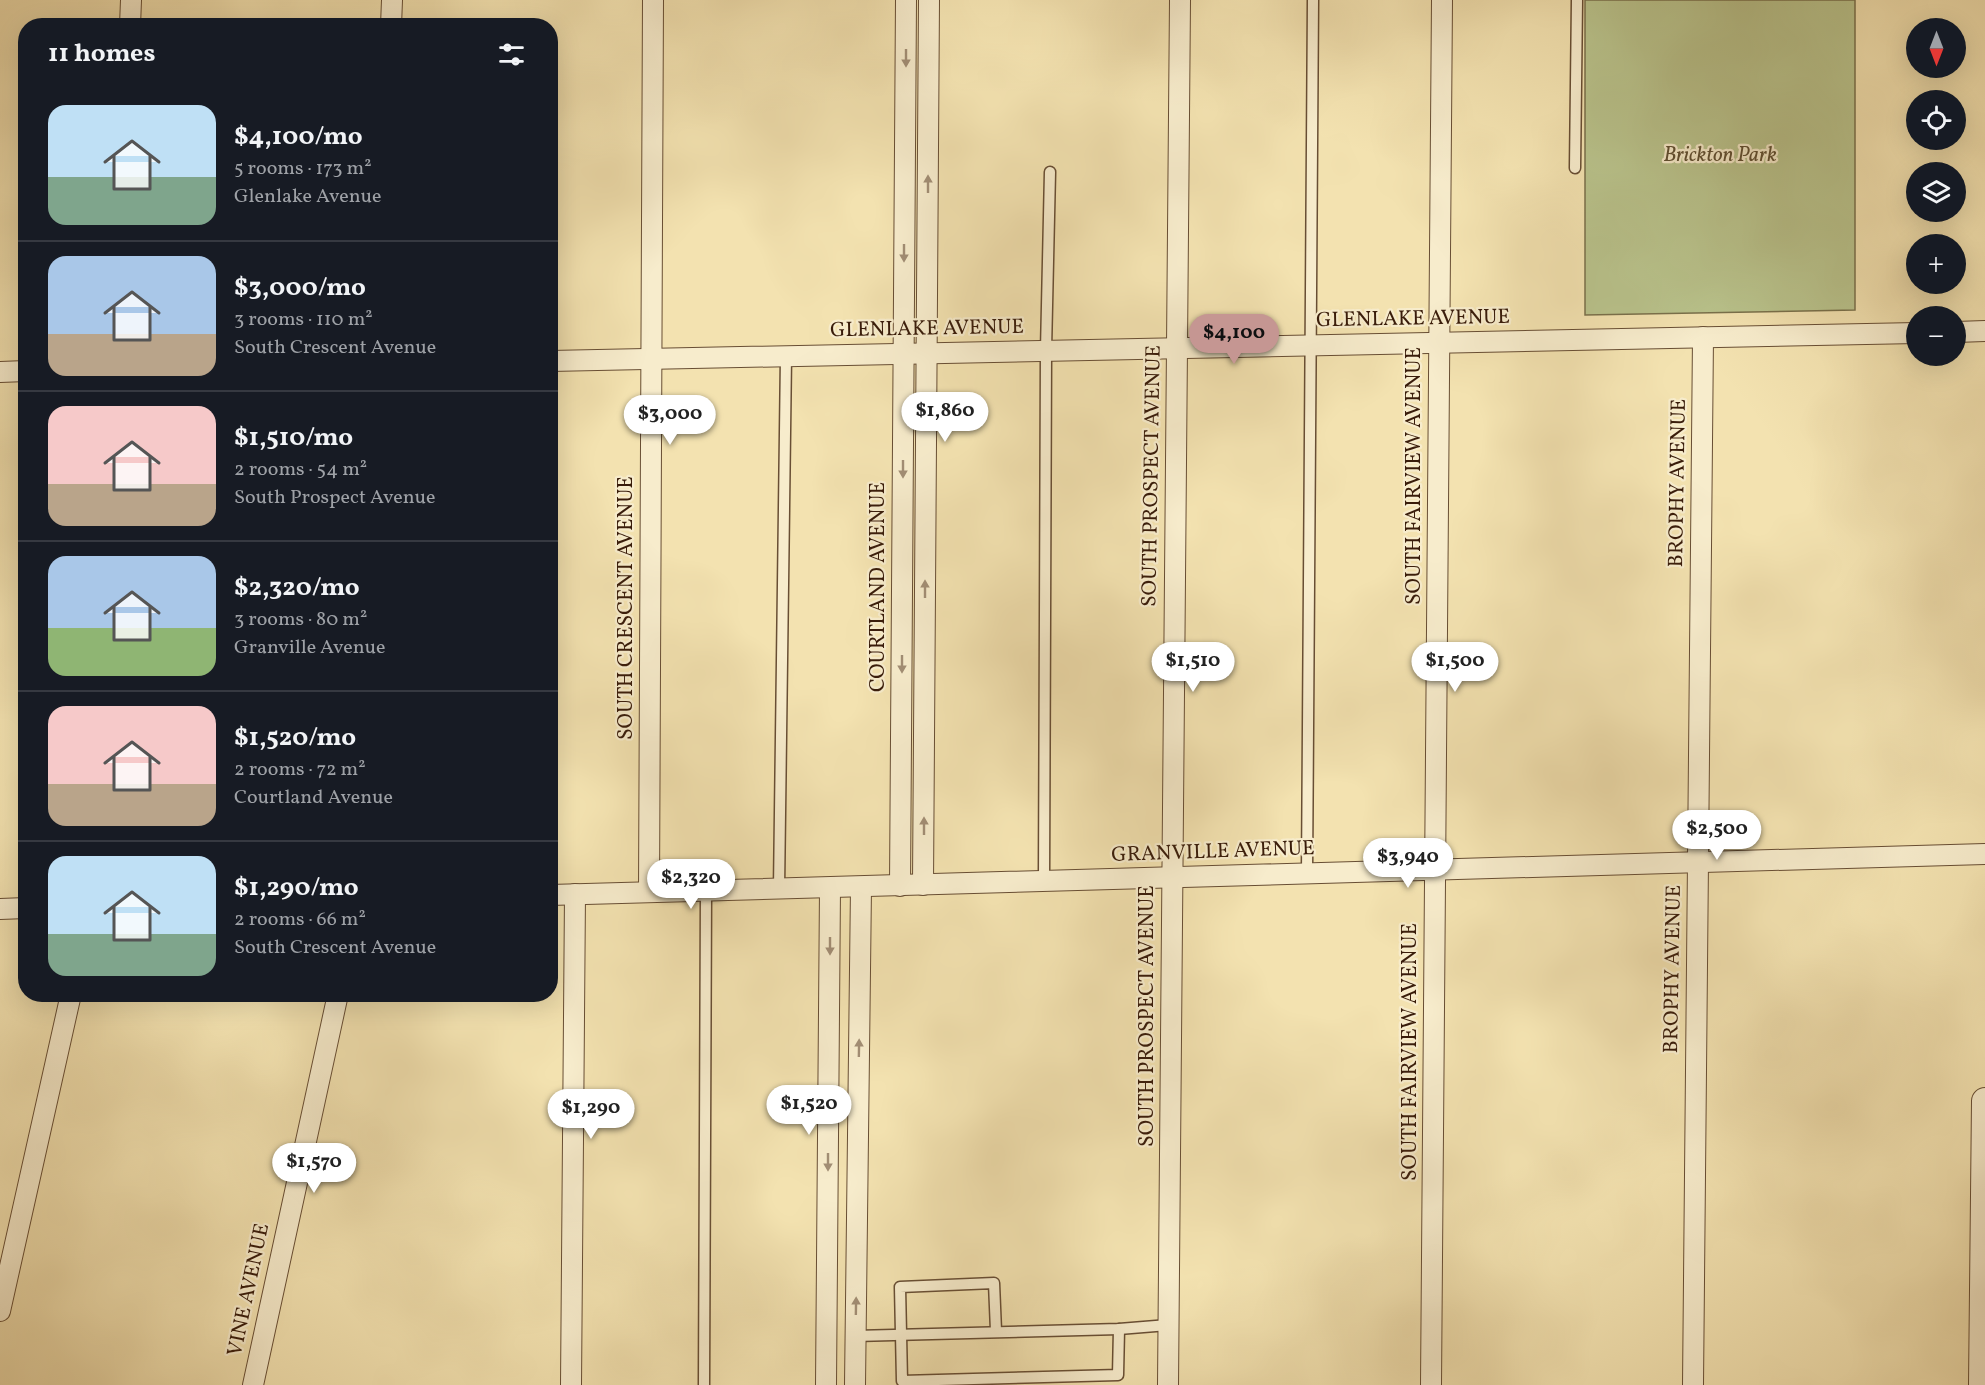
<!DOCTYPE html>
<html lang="en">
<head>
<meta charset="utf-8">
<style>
  :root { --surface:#171b24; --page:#242831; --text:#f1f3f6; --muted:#9ea1a6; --line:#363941; --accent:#c59692 }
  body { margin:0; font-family:Vollkorn,serif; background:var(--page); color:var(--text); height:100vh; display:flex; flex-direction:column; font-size:22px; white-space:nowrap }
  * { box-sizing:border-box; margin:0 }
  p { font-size:20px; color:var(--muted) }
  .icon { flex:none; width:33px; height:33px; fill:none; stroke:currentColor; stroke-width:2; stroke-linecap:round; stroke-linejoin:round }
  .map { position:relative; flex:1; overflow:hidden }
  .drawer { position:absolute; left:18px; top:18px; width:540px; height:984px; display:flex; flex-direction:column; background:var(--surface); border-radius:24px; box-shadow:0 6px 24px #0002 }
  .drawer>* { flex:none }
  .needle { width:39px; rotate:180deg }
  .tools { position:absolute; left:1906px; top:18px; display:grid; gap:12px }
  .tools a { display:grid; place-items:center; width:60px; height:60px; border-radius:50%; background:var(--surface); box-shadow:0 6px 24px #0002; font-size:30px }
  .price { position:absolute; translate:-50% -51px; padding:0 14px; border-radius:21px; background:#fff; color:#222; font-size:20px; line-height:39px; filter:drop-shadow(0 2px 3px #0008) }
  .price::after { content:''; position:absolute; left:50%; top:36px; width:18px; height:14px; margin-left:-9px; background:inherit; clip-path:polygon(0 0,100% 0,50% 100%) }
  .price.active { background:var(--accent); color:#111 }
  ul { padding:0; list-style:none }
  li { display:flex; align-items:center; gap:18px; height:150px; padding:0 30px }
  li+li { border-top:2px solid var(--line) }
  li span { display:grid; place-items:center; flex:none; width:168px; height:120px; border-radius:18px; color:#555 }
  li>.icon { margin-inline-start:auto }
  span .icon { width:72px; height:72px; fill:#fffc; stroke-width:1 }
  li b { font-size:26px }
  h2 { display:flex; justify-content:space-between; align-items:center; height:72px; padding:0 30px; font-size:26px }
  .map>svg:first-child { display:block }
  .green { fill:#b9c38c; stroke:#79704b; stroke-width:1.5 }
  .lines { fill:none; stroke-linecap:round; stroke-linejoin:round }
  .service-casing { stroke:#684e34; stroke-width:13 }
  .minor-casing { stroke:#684e34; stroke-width:22 }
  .tertiary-casing { stroke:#684e34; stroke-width:28 }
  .service { stroke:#f7eccc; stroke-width:10 }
  .minor { stroke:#f7eccc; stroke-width:20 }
  .tertiary { stroke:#f7eccc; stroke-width:26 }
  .oneway { fill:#a28e75 }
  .labels { text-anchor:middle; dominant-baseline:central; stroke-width:4.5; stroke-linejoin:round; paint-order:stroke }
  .park-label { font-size:21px; font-style:italic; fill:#5f4e31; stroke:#f7eccc }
  .street-label { font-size:21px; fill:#391c0a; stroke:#f7eccc }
</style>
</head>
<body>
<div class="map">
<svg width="1985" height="1385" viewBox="0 0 1985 1385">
  <rect width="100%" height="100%" fill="#f3e2b0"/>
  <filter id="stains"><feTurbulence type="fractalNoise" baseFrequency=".00333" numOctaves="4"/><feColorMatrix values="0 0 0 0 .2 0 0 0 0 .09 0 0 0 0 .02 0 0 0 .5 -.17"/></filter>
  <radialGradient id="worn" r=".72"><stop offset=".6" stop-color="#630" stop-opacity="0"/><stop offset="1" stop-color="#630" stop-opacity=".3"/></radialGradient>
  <path class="green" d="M 1585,0 L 1855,0 L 1855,310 L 1585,315 Z"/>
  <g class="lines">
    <defs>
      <g id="service">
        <path d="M 1575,168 L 1577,0"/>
        <path d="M 1307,874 L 1313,0"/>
        <path d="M 1044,881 L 1046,350 L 1050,172"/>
        <path d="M 779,889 L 786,356"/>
        <path d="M 996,1331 L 994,1283 L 900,1287 L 902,1381 L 1118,1375 L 1119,1329"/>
        <path d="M 855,1336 L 1119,1329 L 1168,1325"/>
        <path d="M 704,1385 L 706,891"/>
      </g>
      <g id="minor">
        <path d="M 130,26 L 131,0"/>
        <path d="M 391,26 L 392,0"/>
        <path d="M 1956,332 L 1985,331"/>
        <path d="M 550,361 L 1917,333"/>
        <path d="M 0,372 L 26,371"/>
        <path d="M 923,885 L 929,0"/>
        <path d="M 900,886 L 906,0"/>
        <path d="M 649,892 L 653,0"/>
        <path d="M 550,895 L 1985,854"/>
        <path d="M 0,909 L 26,908"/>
        <path d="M 0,1311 L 71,994"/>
        <path d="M 253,1385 L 338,994"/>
        <path d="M 571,1385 L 575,894"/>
        <path d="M 826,1385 L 830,888"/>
        <path d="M 855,1385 L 861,887"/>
        <path d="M 1168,1385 L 1180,0"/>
        <path d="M 1431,1385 L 1442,0"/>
        <path d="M 1693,1385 L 1703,337"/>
      </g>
      <path id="tertiary" d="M 1982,1385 L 1985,1101"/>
    </defs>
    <use href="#service" class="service-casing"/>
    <use href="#minor" class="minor-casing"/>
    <use href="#tertiary" class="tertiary-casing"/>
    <use href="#service" class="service"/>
    <use href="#minor" class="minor"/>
    <use href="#tertiary" class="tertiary"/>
  </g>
  <defs><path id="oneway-solid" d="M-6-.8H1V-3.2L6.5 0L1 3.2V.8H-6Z" transform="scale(1.5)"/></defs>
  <g class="oneway">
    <use href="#oneway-solid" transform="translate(906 58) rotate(90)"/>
    <use href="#oneway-solid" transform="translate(928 184) rotate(-90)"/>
    <use href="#oneway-solid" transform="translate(904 253) rotate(90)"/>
    <use href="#oneway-solid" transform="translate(903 469) rotate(90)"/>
    <use href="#oneway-solid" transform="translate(925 589) rotate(-90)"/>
    <use href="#oneway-solid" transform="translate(902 664) rotate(90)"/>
    <use href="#oneway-solid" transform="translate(924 826) rotate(-90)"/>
    <use href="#oneway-solid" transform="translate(830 946) rotate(90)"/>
    <use href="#oneway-solid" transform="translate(859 1048) rotate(-89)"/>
    <use href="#oneway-solid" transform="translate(828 1162) rotate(90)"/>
    <use href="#oneway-solid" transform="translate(856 1306) rotate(-89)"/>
  </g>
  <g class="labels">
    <g class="park-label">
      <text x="1720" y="155">Brickton Park</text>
    </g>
    <g class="street-label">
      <text transform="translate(1413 319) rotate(-1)">GLENLAKE AVENUE</text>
      <text transform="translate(927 329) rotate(-1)">GLENLAKE AVENUE</text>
      <text transform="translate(1152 476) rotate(-89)">SOUTH PROSPECT AVENUE</text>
      <text transform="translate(1414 476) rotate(-90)">SOUTH FAIRVIEW AVENUE</text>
      <text transform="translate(1678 483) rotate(-89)">BROPHY AVENUE</text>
      <text transform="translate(878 587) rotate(-90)">COURTLAND AVENUE</text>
      <text transform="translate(626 608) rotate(-90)">SOUTH CRESCENT AVENUE</text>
      <text transform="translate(1213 852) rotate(-2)">GRANVILLE AVENUE</text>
      <text transform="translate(1673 969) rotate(-89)">BROPHY AVENUE</text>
      <text transform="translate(1147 1016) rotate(-90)">SOUTH PROSPECT AVENUE</text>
      <text transform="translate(1410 1052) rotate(-90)">SOUTH FAIRVIEW AVENUE</text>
      <text transform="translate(249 1290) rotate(-78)">VINE AVENUE</text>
    </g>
  </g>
  <rect width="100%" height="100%" filter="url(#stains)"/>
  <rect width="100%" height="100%" fill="url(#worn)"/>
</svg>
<div class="tools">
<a><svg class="needle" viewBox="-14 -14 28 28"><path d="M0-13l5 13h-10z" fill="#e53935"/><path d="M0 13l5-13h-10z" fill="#9ea1a6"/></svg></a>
<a><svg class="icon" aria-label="locate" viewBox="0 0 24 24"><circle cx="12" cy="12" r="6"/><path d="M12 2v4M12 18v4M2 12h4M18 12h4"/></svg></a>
<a><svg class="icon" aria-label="layers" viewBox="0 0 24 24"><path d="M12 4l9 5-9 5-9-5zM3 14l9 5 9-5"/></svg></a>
<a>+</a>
<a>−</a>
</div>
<b class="price active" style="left:1234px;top:365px">$4,100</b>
<b class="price" style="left:945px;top:443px">$1,860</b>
<b class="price" style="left:670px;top:446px">$3,000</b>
<b class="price" style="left:1193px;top:693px">$1,510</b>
<b class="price" style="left:1455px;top:693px">$1,500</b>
<b class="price" style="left:1717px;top:861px">$2,500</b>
<b class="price" style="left:1408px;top:889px">$3,940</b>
<b class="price" style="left:691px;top:910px">$2,320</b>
<b class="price" style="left:809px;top:1136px">$1,520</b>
<b class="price" style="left:591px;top:1140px">$1,290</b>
<b class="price" style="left:314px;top:1194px">$1,570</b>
<section class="drawer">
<h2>11 homes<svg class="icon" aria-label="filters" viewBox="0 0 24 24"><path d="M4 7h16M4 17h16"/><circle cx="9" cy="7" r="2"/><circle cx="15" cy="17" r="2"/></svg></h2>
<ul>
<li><span style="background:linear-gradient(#bfe0f5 60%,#7fa58c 0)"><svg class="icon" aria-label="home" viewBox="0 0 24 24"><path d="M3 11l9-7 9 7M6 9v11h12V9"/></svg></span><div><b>$4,100/mo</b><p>5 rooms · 173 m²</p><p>Glenlake Avenue</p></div></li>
<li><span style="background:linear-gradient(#a9c7e8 65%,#b9a48a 0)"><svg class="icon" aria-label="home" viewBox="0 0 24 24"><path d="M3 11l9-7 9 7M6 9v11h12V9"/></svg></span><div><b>$3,000/mo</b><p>3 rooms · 110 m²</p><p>South Crescent Avenue</p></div></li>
<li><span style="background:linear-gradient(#f6c9c9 65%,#b9a48a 0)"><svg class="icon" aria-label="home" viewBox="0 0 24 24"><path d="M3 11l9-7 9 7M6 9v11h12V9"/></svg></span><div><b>$1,510/mo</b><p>2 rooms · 54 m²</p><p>South Prospect Avenue</p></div></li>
<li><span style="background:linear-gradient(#a9c7e8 60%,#8fb573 0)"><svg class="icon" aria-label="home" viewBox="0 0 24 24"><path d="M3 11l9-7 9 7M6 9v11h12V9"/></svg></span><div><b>$2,320/mo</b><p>3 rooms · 80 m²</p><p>Granville Avenue</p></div></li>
<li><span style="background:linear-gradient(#f6c9c9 65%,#b9a48a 0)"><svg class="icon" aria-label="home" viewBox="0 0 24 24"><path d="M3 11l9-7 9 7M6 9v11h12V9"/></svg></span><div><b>$1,520/mo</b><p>2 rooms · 72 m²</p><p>Courtland Avenue</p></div></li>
<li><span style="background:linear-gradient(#bfe0f5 65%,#7fa58c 0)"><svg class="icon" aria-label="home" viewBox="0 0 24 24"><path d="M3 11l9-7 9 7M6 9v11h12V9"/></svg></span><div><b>$1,290/mo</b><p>2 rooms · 66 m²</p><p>South Crescent Avenue</p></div></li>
</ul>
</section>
</div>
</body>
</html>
